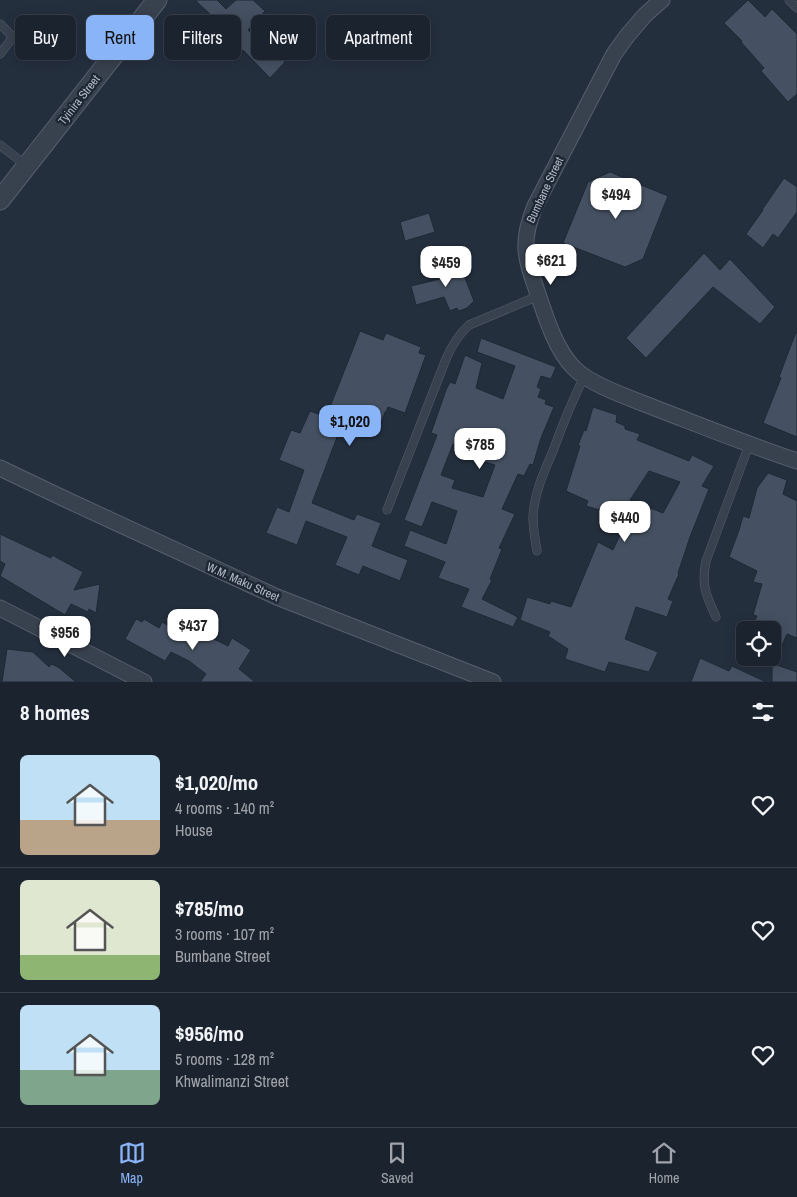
<!DOCTYPE html>
<html lang="en">
<head>
<meta charset="utf-8">
<style>
  :root { --surface:#1b232e; --page:#242b36; --text:#f1f3f6; --muted:#a0a4aa; --line:#39404a; --accent:#8ab4f8 }
  body { margin:0; font-family:"Archivo Narrow",sans-serif; background:var(--page); color:var(--text); height:100vh; display:flex; flex-direction:column; font-size:19px; white-space:nowrap }
  * { box-sizing:border-box; margin:0 }
  p { font-size:16px; color:var(--muted) }
  .icon { flex:none; width:28px; height:28px; fill:none; stroke:currentColor; stroke-width:2; stroke-linecap:round; stroke-linejoin:round }
  .map { position:relative; height:682px; overflow:hidden }
  .panel { display:flex; flex-direction:column; background:var(--surface); flex:1 }
  .panel>* { flex:none }
  .hud { position:absolute; left:15px; top:15px; width:500px; height:45px; display:flex; gap:10px }
  .tools { position:absolute; left:736px; top:621px; display:grid; gap:10px }
  .tools a { display:grid; place-items:center; width:45px; height:45px; border-radius:8px; background:var(--surface); box-shadow:0 2px 12px #0003,0 0 0 1px var(--line); font-size:25px }
  .price { position:absolute; translate:-50% -42px; padding:0 11px; border-radius:10px; background:#fff; color:#222; font-size:16px; line-height:32px; filter:drop-shadow(0 1px 2px #0008) }
  .price::after { content:''; position:absolute; left:50%; top:30px; width:15px; height:11px; margin-left:-8px; background:inherit; clip-path:polygon(0 0,100% 0,50% 100%) }
  .price.on { background:var(--accent); color:#111 }
  ul { padding:0; list-style:none }
  li { display:flex; align-items:center; gap:15px; height:125px; padding:0 20px }
  li+li { border-top:1px solid var(--line) }
  li span { display:grid; place-items:center; flex:none; width:140px; height:100px; border-radius:8px; color:#555 }
  li>.icon { margin-inline-start:auto }
  span .icon { width:60px; height:60px; fill:#fffc; stroke-width:1 }
  li b { font-size:21px }
  h2 { display:flex; justify-content:space-between; align-items:center; height:60px; padding:0 20px; font-size:21px }
  .tag { padding:0 18px; border-radius:8px; background:var(--surface); box-shadow:0 2px 12px #0003,0 0 0 1px var(--line); font-size:18px; line-height:45px }
  .tag.on { background:var(--accent); color:#111 }
  .tab-bar { display:flex; justify-content:space-around; align-items:center; height:70px; border-top:1px solid var(--line); background:var(--surface); font-size:14px; color:var(--muted) }
  .tab-bar a { display:grid; justify-items:center; gap:2px }
  .tab-bar .on { color:var(--accent) }
  .map>svg:first-child { display:block }
  .building { fill:#455162; stroke:#1f2835; fill-rule:evenodd }
  .lines { fill:none; stroke-linecap:round; stroke-linejoin:round }
  .service-casing { stroke:#565f6c; stroke-width:9 }
  .minor-casing { stroke:#565f6c; stroke-width:17 }
  .tertiary-casing { stroke:#565f6c; stroke-width:21 }
  .service { stroke:#38414e; stroke-width:8 }
  .minor { stroke:#38414e; stroke-width:15 }
  .tertiary { stroke:#38414e; stroke-width:19 }
  .labels { text-anchor:middle; dominant-baseline:central; stroke-width:4.5; stroke-linejoin:round; paint-order:stroke }
  .street-label { font-size:12px; fill:#b4bcc9; stroke:#1d2633 }
</style>
</head>
<body>
<div class="map">
<svg width="797" height="682" viewBox="0 0 797 682">
  <rect width="100%" height="100%" fill="#242f3e"/>
  <g class="building">
    <path d="M 195,0 L 217,0 L 226,9 L 236,0 L 253,0 L 265,11 L 248,30 L 273,53 L 274,51 L 285,62 L 270,78 L 243,50 L 240,53 L 207,21 L 212,16 Z"/>
    <path d="M 748,0 L 765,17 L 772,9 L 797,34 L 797,94 L 788,102 L 761,71 L 764,68 L 741,42 L 742,41 L 724,23 Z"/>
    <path d="M 610,172 L 668,196 L 643,259 L 625,267 L 563,243 L 588,182 Z"/>
    <path d="M 784,178 L 797,187 L 797,212 L 778,238 L 773,234 L 763,248 L 746,234 L 763,210 L 762,210 Z"/>
    <path d="M 429,213 L 435,232 L 405,241 L 400,222 Z"/>
    <path d="M 704,253 L 720,270 L 730,259 L 775,307 L 760,324 L 713,287 L 646,358 L 626,338 Z"/>
    <path d="M 458,260 L 474,301 L 467,308 L 459,311 L 457,308 L 450,311 L 444,297 L 416,305 L 411,286 L 440,279 L 437,273 L 441,271 L 440,267 Z"/>
    <path d="M 360,331 L 383,340 L 386,333 L 421,347 L 419,353 L 426,355 L 405,413 L 388,407 L 386,412 L 385,412 L 376,437 L 364,433 L 363,438 L 343,430 L 342,434 L 339,432 L 312,503 L 354,520 L 357,514 L 381,523 L 372,546 L 408,560 L 400,581 L 363,566 L 359,575 L 335,565 L 347,537 L 306,521 L 297,545 L 266,533 L 277,507 L 289,512 L 304,470 L 279,460 L 291,430 L 300,433 L 310,411 L 321,415 L 326,405 L 330,407 Z"/>
    <path d="M 796,332 L 797,333 L 797,437 L 763,423 L 781,378 L 779,377 Z"/>
    <path d="M 481,338 L 556,367 L 551,379 L 541,376 L 537,387 L 541,389 L 538,397 L 546,400 L 545,404 L 554,407 L 541,438 L 533,465 L 530,464 L 524,476 L 518,474 L 502,509 L 515,514 L 499,548 L 502,549 L 490,579 L 492,580 L 482,599 L 518,617 L 513,627 L 461,607 L 469,589 L 438,578 L 445,562 L 404,546 L 410,530 L 446,544 L 457,511 L 432,502 L 422,527 L 404,520 L 437,435 L 431,433 L 446,390 L 450,382 L 455,384 L 465,355 L 482,363 L 476,388 L 503,399 L 515,366 L 477,352 ZM 453,444 L 484,457 L 482,461 L 495,465 L 483,497 L 452,488 L 455,480 L 441,475 Z"/>
    <path d="M 593,407 L 617,415 L 616,422 L 625,426 L 625,429 L 640,434 L 637,440 L 689,461 L 692,455 L 714,466 L 702,486 L 709,489 L 690,537 L 678,573 L 679,574 L 668,599 L 673,601 L 667,617 L 636,607 L 625,639 L 658,652 L 649,672 L 609,662 L 605,672 L 565,659 L 568,649 L 548,636 L 550,632 L 520,620 L 527,597 L 550,604 L 551,601 L 571,607 L 598,542 L 613,550 L 627,520 L 621,519 L 623,517 L 586,506 L 588,501 L 566,491 L 580,446 L 578,445 L 584,430 L 586,431 ZM 649,471 L 680,482 L 663,513 L 630,500 Z"/>
    <path d="M 768,473 L 787,480 L 783,494 L 797,501 L 797,638 L 787,634 L 774,664 L 797,672 L 797,682 L 772,682 L 772,629 L 754,622 L 757,616 L 753,615 L 762,584 L 753,582 L 757,571 L 729,557 L 739,530 L 743,516 L 749,518 L 757,488 Z"/>
    <path d="M 0,534 L 51,558 L 52,555 L 83,572 L 74,590 L 100,584 L 96,613 L 89,609 L 88,612 L 71,604 L 65,615 L 0,576 L 5,564 L 0,561 Z"/>
    <path d="M 136,619 L 142,622 L 144,619 L 159,628 L 162,622 L 187,635 L 190,630 L 196,634 L 197,631 L 228,646 L 232,638 L 251,650 L 239,669 L 255,682 L 200,682 L 206,674 L 189,661 L 171,652 L 165,661 L 125,639 Z"/>
    <path d="M 7,649 L 33,652 L 49,667 L 51,664 L 58,667 L 76,682 L 2,682 Z"/>
    <path d="M 700,658 L 729,671 L 732,666 L 766,682 L 691,682 Z"/>
  </g>
  <g class="lines">
    <defs>
      <g id="service">
        <path d="M 789,0 L 797,8"/>
        <path d="M 0,24 L 11,35 L 10,41 L 0,54"/>
        <path d="M 0,145 L 27,166"/>
        <path d="M 387,510 L 446,359 C 452,345 458,335 469,325 L 538,296"/>
        <path d="M 537,551 C 535,540 533,528 533,517 C 534,493 544,472 553,451 C 562,426 572,401 584,377"/>
        <path d="M 716,617 C 706,595 701,585 706,561 L 749,445"/>
      </g>
      <g id="minor">
        <path d="M 662,0 L 645,15 L 627,36 L 614,54 L 535,206 C 520,243 525,257 538,294 C 546,318 556,350 574,368 C 590,385 633,399 655,408 C 702,426 749,445 797,461"/>
        <path d="M 0,468 L 67,500 L 277,597 L 493,682"/>
        <path d="M 0,608 L 144,682"/>
      </g>
      <path id="tertiary" d="M 0,200 L 157,0"/>
    </defs>
    <use href="#service" class="service-casing"/>
    <use href="#minor" class="minor-casing"/>
    <use href="#tertiary" class="tertiary-casing"/>
    <use href="#service" class="service"/>
    <use href="#minor" class="minor"/>
    <use href="#tertiary" class="tertiary"/>
  </g>
  <g class="labels">
    <g class="street-label">
      <text transform="translate(79 100) rotate(-52)">Tyinira Street</text>
      <text transform="translate(545 190) rotate(-65)">Bumbane Street</text>
      <text transform="translate(243 582) rotate(24)">W.M. Maku Street</text>
    </g>
  </g>
</svg>
<div class="tools">
<a><svg class="icon" aria-label="locate" viewBox="0 0 24 24"><circle cx="12" cy="12" r="6"/><path d="M12 2v4M12 18v4M2 12h4M18 12h4"/></svg></a>
</div>
<b class="price" style="left:616px;top:220px">$494</b>
<b class="price" style="left:551px;top:286px">$621</b>
<b class="price" style="left:446px;top:288px">$459</b>
<b class="price on" style="left:350px;top:447px">$1,020</b>
<b class="price" style="left:480px;top:470px">$785</b>
<b class="price" style="left:625px;top:543px">$440</b>
<b class="price" style="left:193px;top:651px">$437</b>
<b class="price" style="left:65px;top:658px">$956</b>
<div class="hud">
<a class="tag">Buy</a>
<a class="tag on">Rent</a>
<a class="tag">Filters</a>
<a class="tag">New</a>
<a class="tag">Apartment</a>
</div>
</div>
<section class="panel">
<h2>8 homes<svg class="icon" aria-label="filters" viewBox="0 0 24 24"><path d="M4 7h16M4 17h16"/><circle cx="9" cy="7" r="2"/><circle cx="15" cy="17" r="2"/></svg></h2>
<ul>
<li><span style="background:linear-gradient(#bfe0f5 65%,#b9a48a 0)"><svg class="icon" aria-label="home" viewBox="0 0 24 24"><path d="M3 11l9-7 9 7M6 9v11h12V9"/></svg></span><div><b>$1,020/mo</b><p>4 rooms · 140 m²</p><p>House</p></div><svg class="icon" aria-label="heart" viewBox="0 0 24 24"><path d="M12 20l-8-8c-3-5 5-10 8-4 3-6 11-1 8 4z"/></svg></li>
<li><span style="background:linear-gradient(#dfe7d0 75%,#8fb573 0)"><svg class="icon" aria-label="home" viewBox="0 0 24 24"><path d="M3 11l9-7 9 7M6 9v11h12V9"/></svg></span><div><b>$785/mo</b><p>3 rooms · 107 m²</p><p>Bumbane Street</p></div><svg class="icon" aria-label="heart" viewBox="0 0 24 24"><path d="M12 20l-8-8c-3-5 5-10 8-4 3-6 11-1 8 4z"/></svg></li>
<li><span style="background:linear-gradient(#bfe0f5 65%,#7fa58c 0)"><svg class="icon" aria-label="home" viewBox="0 0 24 24"><path d="M3 11l9-7 9 7M6 9v11h12V9"/></svg></span><div><b>$956/mo</b><p>5 rooms · 128 m²</p><p>Khwalimanzi Street</p></div><svg class="icon" aria-label="heart" viewBox="0 0 24 24"><path d="M12 20l-8-8c-3-5 5-10 8-4 3-6 11-1 8 4z"/></svg></li>
</ul>
</section>
<nav class="tab-bar">
<a class="on"><svg class="icon" aria-label="map" viewBox="0 0 24 24"><path d="M3 6l6-2 6 2 6-2v14l-6 2-6-2-6 2zM9 4v14M15 6v14"/></svg>Map</a>
<a><svg class="icon" aria-label="saved" viewBox="0 0 24 24"><path d="M7 4h10v16l-5-4-5 4z"/></svg>Saved</a>
<a><svg class="icon" aria-label="home" viewBox="0 0 24 24"><path d="M3 11l9-7 9 7M6 9v11h12V9"/></svg>Home</a>
</nav>
</body>
</html>
